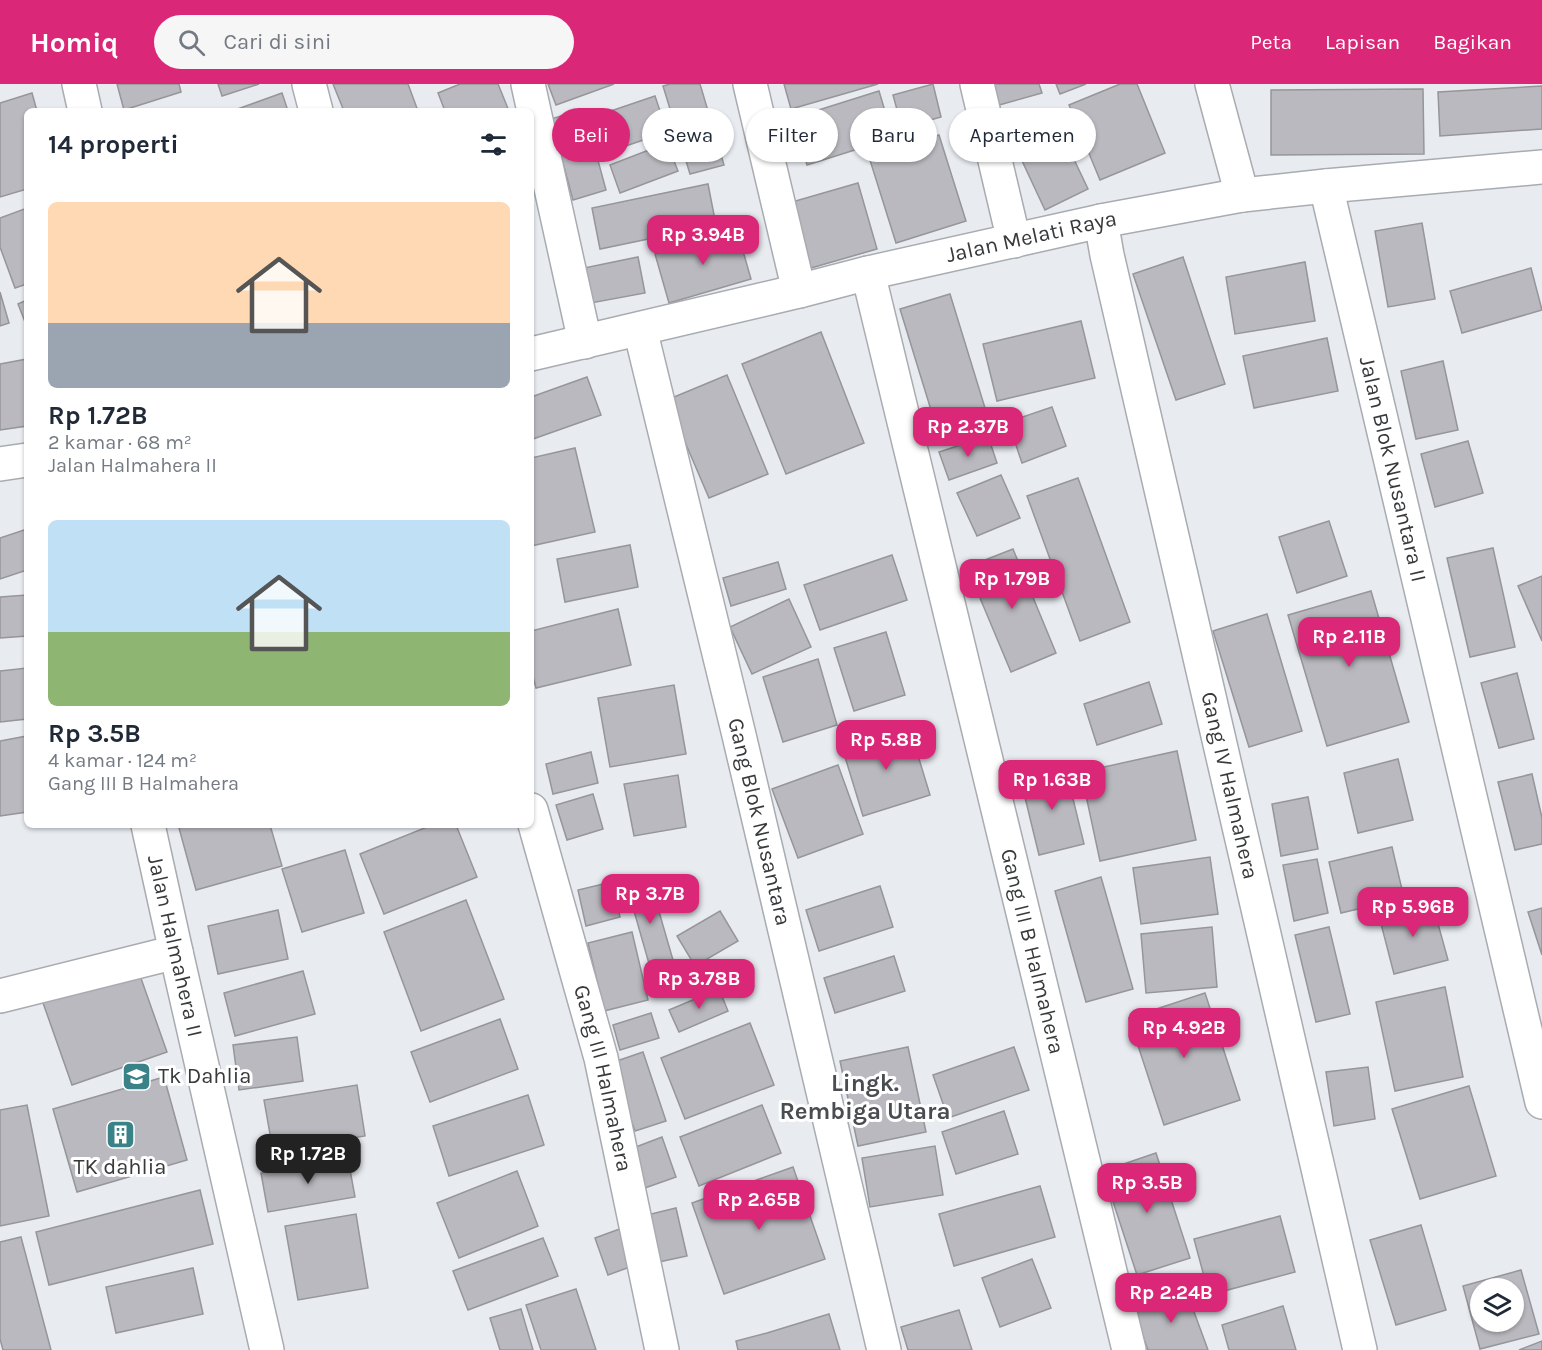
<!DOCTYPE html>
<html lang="id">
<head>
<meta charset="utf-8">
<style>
  :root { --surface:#fff; --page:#f6f6f7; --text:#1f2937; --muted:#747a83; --accent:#db2777 }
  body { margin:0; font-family:Karla,sans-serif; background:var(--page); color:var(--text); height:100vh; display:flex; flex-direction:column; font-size:22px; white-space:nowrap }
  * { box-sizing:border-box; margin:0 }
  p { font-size:20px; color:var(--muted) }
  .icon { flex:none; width:33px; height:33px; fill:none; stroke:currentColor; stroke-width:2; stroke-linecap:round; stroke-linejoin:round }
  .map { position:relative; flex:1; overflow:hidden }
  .sheet { position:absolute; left:24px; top:24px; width:510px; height:720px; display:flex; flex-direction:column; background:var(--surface); border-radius:9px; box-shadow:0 2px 4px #0004 }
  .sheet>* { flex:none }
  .top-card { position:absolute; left:552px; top:24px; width:570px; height:54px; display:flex; gap:12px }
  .controls { position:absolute; left:1470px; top:1194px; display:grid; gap:12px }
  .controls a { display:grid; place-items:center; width:54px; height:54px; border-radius:50%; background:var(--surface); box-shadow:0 2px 4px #0004; font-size:30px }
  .price { position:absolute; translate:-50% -51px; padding:0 14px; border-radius:12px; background:var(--accent); color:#fff; font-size:20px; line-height:39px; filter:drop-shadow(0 2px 3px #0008) }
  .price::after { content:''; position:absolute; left:50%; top:36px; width:18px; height:14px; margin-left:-9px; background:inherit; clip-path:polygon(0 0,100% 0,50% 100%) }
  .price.selected { background:#222; color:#fff }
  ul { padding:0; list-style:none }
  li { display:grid; align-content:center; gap:12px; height:318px; padding:0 24px }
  li span { display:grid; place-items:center; height:186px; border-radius:9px; color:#555 }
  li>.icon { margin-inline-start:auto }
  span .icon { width:108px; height:108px; fill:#fffc; stroke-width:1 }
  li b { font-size:26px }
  h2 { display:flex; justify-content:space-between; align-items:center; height:72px; padding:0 24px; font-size:26px }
  .pill { padding:0 21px; border-radius:27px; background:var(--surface); box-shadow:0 2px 4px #0004; font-size:21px; line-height:54px }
  .pill.selected { background:var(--accent); color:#fff }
  header { display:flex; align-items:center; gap:36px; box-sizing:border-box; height:84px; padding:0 30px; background:var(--accent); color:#fff }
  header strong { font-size:28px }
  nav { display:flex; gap:33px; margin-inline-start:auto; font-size:21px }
  .search { width:420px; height:54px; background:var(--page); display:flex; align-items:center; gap:15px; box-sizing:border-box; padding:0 21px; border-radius:33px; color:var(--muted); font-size:22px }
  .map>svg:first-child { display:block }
  .building { fill:#b9b9bf; stroke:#95959a; stroke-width:1.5; fill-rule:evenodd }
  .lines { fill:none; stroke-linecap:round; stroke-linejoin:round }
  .street-casing { stroke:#a8acb1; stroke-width:36 }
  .street { stroke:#fff; stroke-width:33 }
  .labels { text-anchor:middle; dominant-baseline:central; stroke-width:6; stroke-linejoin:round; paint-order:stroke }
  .street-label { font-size:22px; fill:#37393b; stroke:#fff }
  .poi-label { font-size:22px; fill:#37393b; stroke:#fff; text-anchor:start }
  .neighbourhood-label { font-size:24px; font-weight:bold; fill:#494d51; stroke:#fff }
</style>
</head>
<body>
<header>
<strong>Homiq</strong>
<div class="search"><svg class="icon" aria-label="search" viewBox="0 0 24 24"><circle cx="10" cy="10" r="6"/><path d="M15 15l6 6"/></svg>Cari di sini</div>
<nav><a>Peta</a><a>Lapisan</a><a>Bagikan</a></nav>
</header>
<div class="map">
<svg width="1542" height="1266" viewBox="0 0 1542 1266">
  <rect width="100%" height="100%" fill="#e8ecf1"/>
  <g class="building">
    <path d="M 117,0 L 179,0 L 181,8 L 124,26 Z"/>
    <path d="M 218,0 L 259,0 L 222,12 Z"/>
    <path d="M 333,0 L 408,0 L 418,27 L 344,27 Z"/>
    <path d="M 460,0 L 498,0 L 509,27 L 445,27 L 438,9 Z"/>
    <path d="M 548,0 L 614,0 L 556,21 Z"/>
    <path d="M 670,0 L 700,0 L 724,81 L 690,90 L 663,2 Z"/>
    <path d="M 784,0 L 878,0 L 791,25 Z"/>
    <path d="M 933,0 L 941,33 L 902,44 L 893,11 Z"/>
    <path d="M 993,0 L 1039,0 L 1042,9 L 999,21 Z"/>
    <path d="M 1056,0 L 1086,0 L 1060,10 Z"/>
    <path d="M 1120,0 L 1137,0 L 1165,69 L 1100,96 L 1069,21 Z"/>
    <path d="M 1542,2 L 1542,45 L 1440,52 L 1438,8 Z"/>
    <path d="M 1423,5 L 1424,70 L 1271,71 L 1271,6 Z"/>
    <path d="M 879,7 L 893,54 L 807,81 L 793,34 Z"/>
    <path d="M 32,9 L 37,27 L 27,27 L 27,105 L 0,113 L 0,19 Z"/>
    <path d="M 282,9 L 288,27 L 232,27 Z"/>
    <path d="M 655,12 L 667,48 L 608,68 L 596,32 Z"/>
    <path d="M 584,25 L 606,106 L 573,116 L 551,35 Z"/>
    <path d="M 1051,27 L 1088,105 L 1045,126 L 1008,47 Z"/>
    <path d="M 939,51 L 966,137 L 896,159 L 869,73 Z"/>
    <path d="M 667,59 L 678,87 L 620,109 L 610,81 Z"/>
    <path d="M 858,99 L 877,165 L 811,184 L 792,118 Z"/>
    <path d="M 708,100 L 716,141 L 600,165 L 592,124 Z"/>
    <path d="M 27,124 L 27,200 L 15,204 L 0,163 L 0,134 Z"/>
    <path d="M 1422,139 L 1435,215 L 1388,223 L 1375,147 Z"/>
    <path d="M 737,146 L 751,195 L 669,219 L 655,170 Z"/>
    <path d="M 638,173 L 645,209 L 591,219 L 584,184 Z"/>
    <path d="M 1183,173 L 1225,300 L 1176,316 L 1133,190 Z"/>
    <path d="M 1305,178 L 1315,237 L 1235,250 L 1226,193 Z"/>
    <path d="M 1531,184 L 1542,226 L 1462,249 L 1450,207 Z"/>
    <path d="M 0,208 L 9,239 L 0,242 Z"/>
    <path d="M 950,210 L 989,337 L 939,352 L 900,225 Z"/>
    <path d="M 27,216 L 27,243 L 18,220 Z"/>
    <path d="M 1081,237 L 1095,294 L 997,317 L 983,260 Z"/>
    <path d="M 821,248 L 864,359 L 786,390 L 742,280 Z"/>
    <path d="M 1327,254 L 1338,307 L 1254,324 L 1243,272 Z"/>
    <path d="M 27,275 L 27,342 L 0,346 L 0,280 Z"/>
    <path d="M 1443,277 L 1458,346 L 1416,355 L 1401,287 Z"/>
    <path d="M 727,291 L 768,390 L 709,414 L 667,316 Z"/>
    <path d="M 587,293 L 601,331 L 533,355 L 531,351 L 531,313 Z"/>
    <path d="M 1052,323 L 1066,362 L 1022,379 L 1008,338 Z"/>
    <path d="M 988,352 L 997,379 L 949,396 L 939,368 Z"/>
    <path d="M 1468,357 L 1483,409 L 1435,423 L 1421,370 Z"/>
    <path d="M 575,364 L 595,448 L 531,462 L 531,374 Z"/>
    <path d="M 1001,391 L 1020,434 L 977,452 L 957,409 Z"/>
    <path d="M 1078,394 L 1130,538 L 1080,557 L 1027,412 Z"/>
    <path d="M 1329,437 L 1347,492 L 1297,509 L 1279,453 Z"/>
    <path d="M 27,445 L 27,486 L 0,495 L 0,454 Z"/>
    <path d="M 630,461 L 638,503 L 565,518 L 557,475 Z"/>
    <path d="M 1493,464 L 1515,563 L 1470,573 L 1447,474 Z"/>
    <path d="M 1013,465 L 1056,569 L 1011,588 L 967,483 Z"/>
    <path d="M 892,471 L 907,516 L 820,546 L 804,501 Z"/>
    <path d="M 778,478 L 786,505 L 731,522 L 723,494 Z"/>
    <path d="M 1542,492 L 1542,557 L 1518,502 Z"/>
    <path d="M 1371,507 L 1409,638 L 1327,662 L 1288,531 Z"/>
    <path d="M 27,511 L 27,552 L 0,554 L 0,513 Z"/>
    <path d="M 789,515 L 811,563 L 752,590 L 730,543 Z"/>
    <path d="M 618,525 L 631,581 L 536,604 L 531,585 L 531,547 Z"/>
    <path d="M 1267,530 L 1302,647 L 1249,663 L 1213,547 Z"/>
    <path d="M 886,548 L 905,611 L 854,627 L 834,564 Z"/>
    <path d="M 818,575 L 837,641 L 783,658 L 763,593 Z"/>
    <path d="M 27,584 L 27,635 L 0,638 L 0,587 Z"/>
    <path d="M 1517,589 L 1534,655 L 1499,664 L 1481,599 Z"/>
    <path d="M 1149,598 L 1162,640 L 1097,661 L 1084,620 Z"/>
    <path d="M 674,601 L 686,670 L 610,683 L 598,614 Z"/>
    <path d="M 909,642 L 930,711 L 863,732 L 842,663 Z"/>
    <path d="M 27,652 L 27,728 L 0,732 L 0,657 Z"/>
    <path d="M 1177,667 L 1196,756 L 1100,777 L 1081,688 Z"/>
    <path d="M 591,668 L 598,699 L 553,710 L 546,680 Z"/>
    <path d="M 1398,675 L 1413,736 L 1358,749 L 1344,689 Z"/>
    <path d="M 838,681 L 863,750 L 798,774 L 772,705 Z"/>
    <path d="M 1065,682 L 1084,760 L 1039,771 L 1020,693 Z"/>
    <path d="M 1532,690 L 1542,734 L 1542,760 L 1515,766 L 1498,698 Z"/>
    <path d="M 678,691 L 686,743 L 634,752 L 624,700 Z"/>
    <path d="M 593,710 L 603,745 L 567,756 L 556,721 Z"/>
    <path d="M 1308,713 L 1318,765 L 1281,772 L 1272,720 Z"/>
    <path d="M 188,741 L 270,741 L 282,782 L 196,806 L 179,744 Z"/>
    <path d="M 432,741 L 456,741 L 477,793 L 384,830 L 360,770 Z"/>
    <path d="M 1392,763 L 1404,814 L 1341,829 L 1329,778 Z"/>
    <path d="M 345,766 L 364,829 L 302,848 L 282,785 Z"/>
    <path d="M 1210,773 L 1218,830 L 1141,840 L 1133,784 Z"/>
    <path d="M 1317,775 L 1328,829 L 1294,837 L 1283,781 Z"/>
    <path d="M 1101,793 L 1133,905 L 1086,918 L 1055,807 Z"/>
    <path d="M 612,798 L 620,833 L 586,842 L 578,806 Z"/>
    <path d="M 651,800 L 673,876 L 650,883 L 628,806 Z"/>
    <path d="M 880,802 L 893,843 L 819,867 L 806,826 Z"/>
    <path d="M 466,816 L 504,915 L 421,947 L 384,848 Z"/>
    <path d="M 1432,818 L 1448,876 L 1394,890 L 1379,832 Z"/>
    <path d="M 1542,824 L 1542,871 L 1528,828 Z"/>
    <path d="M 278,826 L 288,875 L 218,890 L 208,842 Z"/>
    <path d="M 720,827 L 738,857 L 695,882 L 677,852 Z"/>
    <path d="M 1212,843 L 1217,903 L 1146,909 L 1141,850 Z"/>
    <path d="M 1329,843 L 1350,930 L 1316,938 L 1295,851 Z"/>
    <path d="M 632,848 L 648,916 L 604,927 L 588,859 Z"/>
    <path d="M 894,872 L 905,907 L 835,929 L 824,894 Z"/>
    <path d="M 137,883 L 167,968 L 72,1001 L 42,916 Z"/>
    <path d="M 303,887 L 315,930 L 235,952 L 224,909 Z"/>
    <path d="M 1445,903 L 1463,993 L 1395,1007 L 1376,918 Z"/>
    <path d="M 719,905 L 728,927 L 679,948 L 669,926 Z"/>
    <path d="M 1205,909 L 1240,1016 L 1164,1041 L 1129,934 Z"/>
    <path d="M 651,929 L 659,954 L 620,966 L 613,941 Z"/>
    <path d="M 500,935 L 518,985 L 430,1018 L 411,968 Z"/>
    <path d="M 750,939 L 774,1001 L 685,1035 L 661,974 Z"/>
    <path d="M 297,953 L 303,997 L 239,1006 L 233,961 Z"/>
    <path d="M 908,963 L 926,1048 L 858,1062 L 840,977 Z"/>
    <path d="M 1014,963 L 1029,1006 L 948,1034 L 933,991 Z"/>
    <path d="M 643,968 L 666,1037 L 635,1047 L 611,979 Z"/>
    <path d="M 1368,983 L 1375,1035 L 1334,1042 L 1326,988 Z"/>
    <path d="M 164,993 L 187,1076 L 77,1108 L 53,1025 Z"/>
    <path d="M 357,1001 L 365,1052 L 273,1067 L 264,1016 Z"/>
    <path d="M 1469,1002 L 1496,1092 L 1420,1115 L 1392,1025 Z"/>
    <path d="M 528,1011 L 544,1061 L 449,1092 L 433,1042 Z"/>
    <path d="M 27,1021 L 49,1132 L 0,1142 L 0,1026 Z"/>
    <path d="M 762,1021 L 781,1069 L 699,1102 L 680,1053 Z"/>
    <path d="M 1004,1027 L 1018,1070 L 956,1090 L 942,1048 Z"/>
    <path d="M 662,1053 L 676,1093 L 642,1105 L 628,1066 Z"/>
    <path d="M 935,1062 L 943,1111 L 870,1123 L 862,1074 Z"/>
    <path d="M 1156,1069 L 1190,1174 L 1137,1191 L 1103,1087 Z"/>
    <path d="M 348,1075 L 355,1113 L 268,1128 L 261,1089 Z"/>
    <path d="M 793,1083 L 825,1175 L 724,1210 L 692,1119 Z"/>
    <path d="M 517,1087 L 538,1142 L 459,1174 L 437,1119 Z"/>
    <path d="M 1040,1102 L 1055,1153 L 954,1182 L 939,1130 Z"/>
    <path d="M 200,1106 L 213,1160 L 49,1201 L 36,1148 Z"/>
    <path d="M 676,1124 L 687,1172 L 654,1179 L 643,1132 Z"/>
    <path d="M 356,1130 L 368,1204 L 298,1216 L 285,1142 Z"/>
    <path d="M 1280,1132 L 1295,1188 L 1209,1211 L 1194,1155 Z"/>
    <path d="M 1421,1141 L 1446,1226 L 1396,1241 L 1370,1156 Z"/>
    <path d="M 625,1143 L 638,1180 L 608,1191 L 595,1154 Z"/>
    <path d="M 21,1153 L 51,1266 L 3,1266 L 0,1255 L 0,1158 Z"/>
    <path d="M 543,1154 L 558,1192 L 468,1226 L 453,1187 Z"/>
    <path d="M 1032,1175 L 1051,1224 L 1000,1243 L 982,1194 Z"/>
    <path d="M 193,1184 L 203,1230 L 116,1249 L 106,1203 Z"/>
    <path d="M 1521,1186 L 1539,1250 L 1480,1265 L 1463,1202 ZM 1480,1204 L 1514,1204 L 1514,1238 L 1480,1238 Z"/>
    <path d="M 576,1205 L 596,1266 L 541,1266 L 526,1221 Z"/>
    <path d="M 1186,1206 L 1208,1266 L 1148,1266 L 1133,1225 Z"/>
    <path d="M 1283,1222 L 1296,1266 L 1229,1266 L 1222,1241 Z"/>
    <path d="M 521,1225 L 533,1266 L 500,1266 L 490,1234 Z"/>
    <path d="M 959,1226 L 972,1266 L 908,1266 L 901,1243 Z"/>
    <path d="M 829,1230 L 840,1266 L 738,1266 L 736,1257 L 767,1249 Z"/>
    <path d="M 1542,1257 L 1542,1266 L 1519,1266 Z"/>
  </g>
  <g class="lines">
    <defs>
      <g id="street">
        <path d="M 79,0 L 85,27"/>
        <path d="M 309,0 L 316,27"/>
        <path d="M 528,0 L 585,258"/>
        <path d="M 750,0 L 799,207"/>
        <path d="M 977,0 L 1014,157"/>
        <path d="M 1212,0 L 1242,111"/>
        <path id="s1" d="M 1326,102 L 1542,1018"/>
        <path id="s2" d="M 1101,137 L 1107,171 L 1360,1266"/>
        <path id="s3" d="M 868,189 L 1129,1266"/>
        <path id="s4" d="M 640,245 L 738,647 L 884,1266"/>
        <path id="s5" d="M 531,270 L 799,207 L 868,189 L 1101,137 L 1242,111 L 1326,102 L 1542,83"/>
        <path d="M 0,380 L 27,376"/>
        <path id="s6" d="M 531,726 L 601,974 L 662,1266"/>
        <path id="s7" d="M 148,741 L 176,868 L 267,1266"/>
        <path d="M 0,912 L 176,868"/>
      </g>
    </defs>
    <use href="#street" class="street-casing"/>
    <use href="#street" class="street"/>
  </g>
  <defs>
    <symbol id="school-square" viewBox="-11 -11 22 22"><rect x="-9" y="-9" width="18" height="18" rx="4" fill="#398287" stroke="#fff"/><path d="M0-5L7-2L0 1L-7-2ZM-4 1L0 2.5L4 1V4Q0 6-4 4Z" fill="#fff"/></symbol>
    <symbol id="building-square" viewBox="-11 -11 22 22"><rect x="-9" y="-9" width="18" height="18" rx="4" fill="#398287" stroke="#fff"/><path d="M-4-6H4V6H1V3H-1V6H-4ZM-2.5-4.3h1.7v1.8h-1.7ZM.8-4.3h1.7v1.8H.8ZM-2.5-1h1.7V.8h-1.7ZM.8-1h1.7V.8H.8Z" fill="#fff"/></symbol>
  </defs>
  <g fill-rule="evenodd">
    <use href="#school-square" x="120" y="976" width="33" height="33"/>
    <use href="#building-square" x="104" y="1034" width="33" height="33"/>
  </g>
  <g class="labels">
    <g class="street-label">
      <text stroke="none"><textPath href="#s5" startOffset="514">Jalan Melati Raya</textPath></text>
      <text stroke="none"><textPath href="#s1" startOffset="291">Jalan Blok Nusantara II</textPath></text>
      <text stroke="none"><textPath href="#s2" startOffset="579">Gang IV Halmahera</textPath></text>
      <text stroke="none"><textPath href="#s4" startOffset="507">Gang Blok Nusantara</textPath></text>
      <text stroke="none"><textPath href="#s7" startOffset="124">Jalan Halmahera II</textPath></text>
      <text stroke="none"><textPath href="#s3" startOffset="698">Gang III B Halmahera</textPath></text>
      <text stroke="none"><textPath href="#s6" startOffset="278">Gang III Halmahera</textPath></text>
    </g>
    <g class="poi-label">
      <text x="158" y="992">Tk Dahlia</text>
      <text x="120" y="1083" text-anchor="middle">TK dahlia</text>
    </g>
    <g class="neighbourhood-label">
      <text x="865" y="999">Lingk.<tspan x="865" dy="28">Rembiga Utara</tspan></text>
    </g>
  </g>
</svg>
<div class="controls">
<a><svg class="icon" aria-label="layers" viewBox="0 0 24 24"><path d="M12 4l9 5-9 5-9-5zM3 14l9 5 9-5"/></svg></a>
</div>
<b class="price" style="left:703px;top:182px">Rp 3.94B</b>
<b class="price" style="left:968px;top:374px">Rp 2.37B</b>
<b class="price" style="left:1012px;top:526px">Rp 1.79B</b>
<b class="price" style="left:1349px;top:584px">Rp 2.11B</b>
<b class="price" style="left:886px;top:687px">Rp 5.8B</b>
<b class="price" style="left:1052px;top:727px">Rp 1.63B</b>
<b class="price" style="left:650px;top:841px">Rp 3.7B</b>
<b class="price" style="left:1413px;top:854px">Rp 5.96B</b>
<b class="price" style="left:699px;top:926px">Rp 3.78B</b>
<b class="price" style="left:1184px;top:975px">Rp 4.92B</b>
<b class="price selected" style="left:308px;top:1101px">Rp 1.72B</b>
<b class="price" style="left:1147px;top:1130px">Rp 3.5B</b>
<b class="price" style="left:759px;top:1147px">Rp 2.65B</b>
<b class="price" style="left:1171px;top:1240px">Rp 2.24B</b>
<div class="top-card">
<a class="pill selected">Beli</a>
<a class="pill">Sewa</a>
<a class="pill">Filter</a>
<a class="pill">Baru</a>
<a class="pill">Apartemen</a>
</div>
<section class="sheet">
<h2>14 properti<svg class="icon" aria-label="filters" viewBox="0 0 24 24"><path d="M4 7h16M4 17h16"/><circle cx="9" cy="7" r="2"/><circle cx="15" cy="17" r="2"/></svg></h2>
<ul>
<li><span style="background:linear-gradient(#ffd9b3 65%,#9aa5b1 0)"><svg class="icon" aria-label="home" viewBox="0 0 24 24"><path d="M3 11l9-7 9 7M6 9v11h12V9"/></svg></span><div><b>Rp 1.72B</b><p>2 kamar · 68 m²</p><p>Jalan Halmahera II</p></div></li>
<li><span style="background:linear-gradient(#bfe0f5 60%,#8fb573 0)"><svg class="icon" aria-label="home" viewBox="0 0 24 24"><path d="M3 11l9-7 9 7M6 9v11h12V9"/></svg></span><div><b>Rp 3.5B</b><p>4 kamar · 124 m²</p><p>Gang III B Halmahera</p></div></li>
</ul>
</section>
</div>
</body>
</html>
